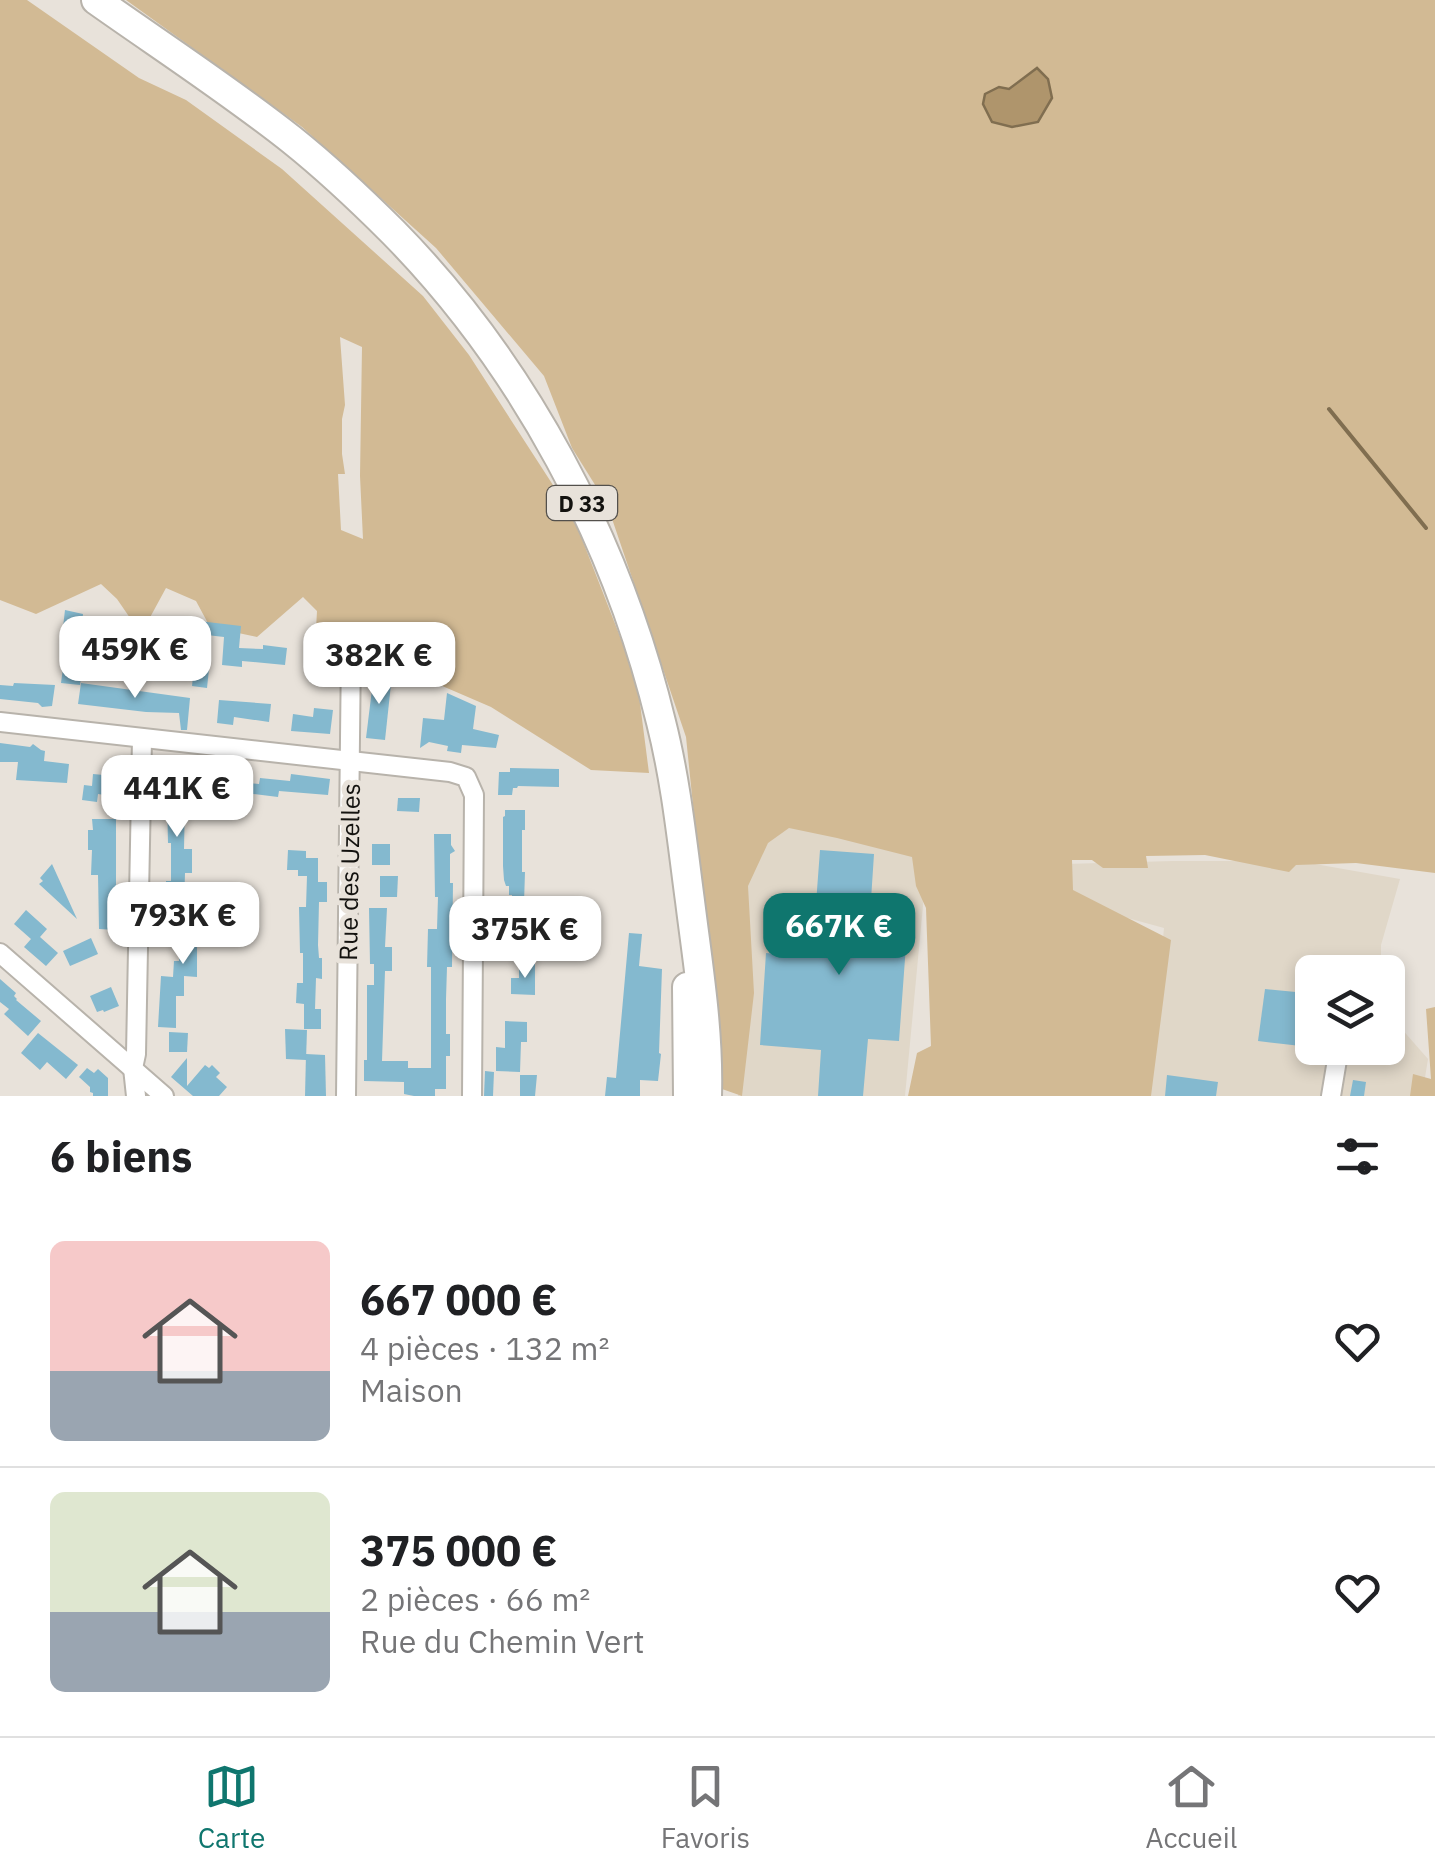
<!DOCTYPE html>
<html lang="fr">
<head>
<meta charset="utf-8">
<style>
  :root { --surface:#fff; --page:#f2f2f2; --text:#202124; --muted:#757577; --line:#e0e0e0; --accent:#0f766e }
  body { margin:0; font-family:"IBM Plex Sans",sans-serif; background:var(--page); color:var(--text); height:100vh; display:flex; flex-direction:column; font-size:38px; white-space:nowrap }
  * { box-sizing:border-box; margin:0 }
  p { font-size:32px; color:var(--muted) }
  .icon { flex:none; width:55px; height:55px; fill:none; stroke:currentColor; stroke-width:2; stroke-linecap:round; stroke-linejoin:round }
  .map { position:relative; height:1096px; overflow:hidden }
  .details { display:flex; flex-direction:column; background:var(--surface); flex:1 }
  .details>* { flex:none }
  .buttons { position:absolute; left:1295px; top:955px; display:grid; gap:20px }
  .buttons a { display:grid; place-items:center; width:110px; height:110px; border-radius:15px; background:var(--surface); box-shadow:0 5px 15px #0003; font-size:50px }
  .price { position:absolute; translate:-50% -85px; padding:0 22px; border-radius:20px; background:#fff; color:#222; font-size:32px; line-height:65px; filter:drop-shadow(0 2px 5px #0008) }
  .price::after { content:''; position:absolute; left:50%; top:60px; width:30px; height:22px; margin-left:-15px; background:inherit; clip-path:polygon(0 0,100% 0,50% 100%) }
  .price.on { background:var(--accent); color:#fff }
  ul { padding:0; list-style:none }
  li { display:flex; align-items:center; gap:30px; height:250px; padding:0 50px }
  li+li { border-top:2px solid var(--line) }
  li span { display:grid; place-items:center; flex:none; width:280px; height:200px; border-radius:15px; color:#555 }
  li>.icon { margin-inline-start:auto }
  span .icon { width:120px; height:120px; fill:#fffc; stroke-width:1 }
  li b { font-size:42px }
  h2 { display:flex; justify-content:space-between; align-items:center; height:120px; padding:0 50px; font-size:42px }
  .tabs { display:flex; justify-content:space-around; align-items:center; height:140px; border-top:2px solid var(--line); background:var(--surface); font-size:28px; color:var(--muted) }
  .tabs a { display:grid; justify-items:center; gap:5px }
  .tabs .on { color:var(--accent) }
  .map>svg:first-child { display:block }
  .built { fill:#e0d7c8 }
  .green { fill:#d2ba94; fill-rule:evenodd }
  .water { fill:#af956c; stroke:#806e50; stroke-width:2.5 }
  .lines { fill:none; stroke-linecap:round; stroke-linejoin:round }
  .stream { stroke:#806e50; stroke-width:4 }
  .building { fill:#84b9cf }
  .street-casing { stroke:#b8b3ab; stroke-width:22 }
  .primary-casing { stroke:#b8b3ab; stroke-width:32 }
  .street { stroke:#fff; stroke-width:18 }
  .primary { stroke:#fff; stroke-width:28 }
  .labels { text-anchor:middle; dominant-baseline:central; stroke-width:10; stroke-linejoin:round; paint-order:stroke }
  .shield { fill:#e8e2da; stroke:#53504c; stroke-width:2.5 }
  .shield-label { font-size:22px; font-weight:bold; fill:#13120f }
  .street-label { font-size:25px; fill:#13120f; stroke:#e8e2da }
</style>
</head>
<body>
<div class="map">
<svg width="1435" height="1096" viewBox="0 0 1435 1096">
  <rect width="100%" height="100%" fill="#e8e2da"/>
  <g class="built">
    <path d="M 766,824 L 808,824 L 928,853 L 905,1096 L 738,1096 L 740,848 Z"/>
    <path d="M 1173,861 L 1298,861 L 1400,879 L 1381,945 L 1381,972 L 1312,972 L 1312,1048 L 1388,1048 L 1388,999 L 1395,1004 L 1393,1019 L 1428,1059 L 1422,1096 L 1148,1096 L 1164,928 L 1069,902 L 1065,864 Z"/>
  </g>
  <g class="green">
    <path d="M 0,0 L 27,0 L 139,78 L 186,100 L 282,169 L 423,296 L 469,355 L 573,516 L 637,680 L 649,773 L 591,770 L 491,707 L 375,657 L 360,641 L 316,629 L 317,611 L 303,597 L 257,637 L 210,627 L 196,601 L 166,588 L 141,634 L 117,599 L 101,584 L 36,614 L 0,600 ZM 340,337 L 362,347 L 360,476 L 363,539 L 341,530 L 338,474 L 345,474 L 342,454 L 342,419 L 345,405 Z"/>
    <path d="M 126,0 L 1435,0 L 1435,873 L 1356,863 L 1296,865 L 1289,872 L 1205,855 L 1146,856 L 1148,868 L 1103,868 L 1092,860 L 1072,860 L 1073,890 L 1171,940 L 1151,1096 L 908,1096 L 917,1053 L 931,1046 L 926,908 L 916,886 L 912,857 L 837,838 L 789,828 L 768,843 L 748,886 L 754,993 L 742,1096 L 722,1089 L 686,737 L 607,504 L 572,448 L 544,376 L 436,248 L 302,127 Z"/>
    <path d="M 1435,1007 L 1435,1096 L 1410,1096 L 1413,1074 L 1431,1079 L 1426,1009 Z"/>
  </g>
  <path class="water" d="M 1037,68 L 1048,79 L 1052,98 L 1038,122 L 1012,127 L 992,122 L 983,104 L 985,94 L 999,87 L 1009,89 Z"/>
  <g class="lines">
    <path class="stream" d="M 1329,409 L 1426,528"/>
  </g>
  <g class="building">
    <path d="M 65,610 L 83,614 L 81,634 L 69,633 L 70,628 L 63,627 Z"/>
    <path d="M 199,621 L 241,626 L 239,648 L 263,649 L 263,645 L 287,648 L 285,665 L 242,661 L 242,667 L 222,665 L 224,637 L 198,634 Z"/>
    <path d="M 322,637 L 340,644 L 338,653 L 332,652 L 331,659 L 320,658 Z"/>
    <path d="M 72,661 L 83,662 L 80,685 L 61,683 L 63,668 L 71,668 Z"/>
    <path d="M 194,667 L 209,669 L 207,688 L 192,686 Z"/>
    <path d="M 374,673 L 392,675 L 385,740 L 366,738 Z"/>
    <path d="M 14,683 L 55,685 L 52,706 L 42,707 L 38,703 L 0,699 L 0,685 L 13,686 Z"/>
    <path d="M 81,683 L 190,698 L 187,730 L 181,730 L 179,713 L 146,712 L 78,704 Z"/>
    <path d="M 447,693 L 476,706 L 473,729 L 499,735 L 496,748 L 462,745 L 461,753 L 447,751 L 448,746 L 429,742 L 420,748 L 423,718 L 444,720 Z"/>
    <path d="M 219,700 L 271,704 L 269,722 L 234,717 L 233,725 L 217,723 Z"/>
    <path d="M 314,708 L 333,710 L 330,734 L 291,731 L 293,714 L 313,717 Z"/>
    <path d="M 0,743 L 30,747 L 33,744 L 41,750 L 45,751 L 44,761 L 69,764 L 67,783 L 16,780 L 18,762 L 0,762 Z"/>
    <path d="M 510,768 L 559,769 L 559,787 L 518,786 L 517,788 L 513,788 L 512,795 L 498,795 L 499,772 L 510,772 Z"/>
    <path d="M 204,769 L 230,772 L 229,781 L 259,784 L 260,778 L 290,781 L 291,774 L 330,779 L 328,795 L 279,791 L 278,797 L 253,794 L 252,804 L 231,801 L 233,792 L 202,785 Z"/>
    <path d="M 93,774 L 114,776 L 113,780 L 120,781 L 118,797 L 98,794 L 97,802 L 82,800 L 84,785 L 92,786 Z"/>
    <path d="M 164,778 L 191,780 L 189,799 L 185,799 L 184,849 L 192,849 L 192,873 L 185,873 L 184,907 L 166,907 L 166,881 L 171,881 L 171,843 L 168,843 L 167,797 L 162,796 Z"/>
    <path d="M 398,798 L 420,798 L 419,812 L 397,811 Z"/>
    <path d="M 505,810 L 525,810 L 525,830 L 522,830 L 522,872 L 525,872 L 524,903 L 552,903 L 552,926 L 531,926 L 531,938 L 513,938 L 512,895 L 509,895 L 509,886 L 506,886 L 504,880 L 503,866 L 503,817 L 505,816 Z"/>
    <path d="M 92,819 L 116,819 L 116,930 L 99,929 L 98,875 L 91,875 L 92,850 L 88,850 L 88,830 L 93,830 Z"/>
    <path d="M 434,834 L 451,834 L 451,845 L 455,851 L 450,854 L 450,883 L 453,883 L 452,967 L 447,967 L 446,999 L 446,1034 L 450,1034 L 450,1056 L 446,1056 L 446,1089 L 435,1089 L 435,1096 L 414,1096 L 404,1094 L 404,1082 L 364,1081 L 364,1060 L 367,1060 L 367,985 L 374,985 L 374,964 L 370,964 L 369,908 L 387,908 L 385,947 L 392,947 L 392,971 L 385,971 L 382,1061 L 408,1061 L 408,1068 L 431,1068 L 431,967 L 427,967 L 428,929 L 437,929 L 438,897 L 435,897 Z"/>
    <rect x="372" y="844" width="18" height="21"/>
    <path d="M 288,850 L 306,851 L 306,858 L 318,858 L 318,882 L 327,882 L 327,902 L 319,902 L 318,945 L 319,958 L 322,958 L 322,979 L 316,978 L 315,1009 L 321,1009 L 321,1029 L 304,1029 L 304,1004 L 296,1003 L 297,983 L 303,983 L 303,953 L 300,953 L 299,907 L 306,907 L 307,876 L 298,876 L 298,870 L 287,870 Z"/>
    <path d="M 820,850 L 874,854 L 870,915 L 908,918 L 899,1041 L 868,1039 L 863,1096 L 818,1096 L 821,1050 L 760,1045 L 766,953 L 812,957 Z"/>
    <path d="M 52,864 L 77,919 L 39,884 L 43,881 L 40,878 Z"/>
    <path d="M 380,876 L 398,876 L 397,897 L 380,897 Z"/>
    <path d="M 26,910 L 47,929 L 40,937 L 58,953 L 46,966 L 24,947 L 31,939 L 14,924 Z"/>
    <path d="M 180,919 L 214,920 L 214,945 L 197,945 L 197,977 L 184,976 L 184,996 L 176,996 L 176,1028 L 158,1027 L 161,976 L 173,977 L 174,961 L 179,961 Z"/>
    <path d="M 629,933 L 642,934 L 639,966 L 662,969 L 659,1053 L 661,1054 L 658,1081 L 640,1080 L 640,1096 L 605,1096 L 607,1077 L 616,1078 Z"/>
    <path d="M 91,938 L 98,954 L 70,966 L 63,951 Z"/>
    <path d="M 519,963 L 535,964 L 535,995 L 511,994 L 511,978 L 519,978 Z"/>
    <path d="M 0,979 L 16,993 L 14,996 L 17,999 L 16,1000 L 41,1021 L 28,1036 L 4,1014 L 9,1009 L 0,1002 Z"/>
    <path d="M 111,987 L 119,1006 L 104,1012 L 103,1010 L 97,1012 L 90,996 Z"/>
    <path d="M 1265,989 L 1306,993 L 1301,1046 L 1258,1041 Z"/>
    <path d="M 505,1021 L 527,1022 L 527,1042 L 521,1042 L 520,1072 L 496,1071 L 496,1047 L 505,1048 Z"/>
    <path d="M 285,1029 L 307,1030 L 306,1060 L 286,1059 Z"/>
    <path d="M 169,1032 L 188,1033 L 187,1052 L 169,1052 Z"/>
    <path d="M 38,1033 L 78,1065 L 66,1079 L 47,1062 L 40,1070 L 21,1053 Z"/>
    <path d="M 306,1054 L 325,1055 L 326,1096 L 305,1096 Z"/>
    <path d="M 187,1058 L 187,1086 L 205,1065 L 209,1068 L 212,1065 L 220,1073 L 216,1077 L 227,1087 L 219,1096 L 193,1096 L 171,1077 Z"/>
    <path d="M 87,1068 L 94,1073 L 98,1069 L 108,1078 L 108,1096 L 93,1096 L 93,1093 L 90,1092 L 90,1087 L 79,1077 Z"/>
    <path d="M 485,1071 L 494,1072 L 493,1096 L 484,1096 Z"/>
    <path d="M 520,1075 L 537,1075 L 535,1096 L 520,1096 Z"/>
    <path d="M 1167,1075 L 1218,1082 L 1216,1096 L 1165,1096 Z"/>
    <path d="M 1353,1080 L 1366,1082 L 1364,1096 L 1350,1096 Z"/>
  </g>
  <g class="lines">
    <defs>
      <g id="street">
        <path d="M 0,722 L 450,772 L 466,777 L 474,795 L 472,1096"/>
        <path d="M 0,953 L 164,1096"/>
        <path d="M 1353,972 L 1353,970"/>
        <path d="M 136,1096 L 133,1068 L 136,1054 L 142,739"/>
        <path d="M 346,1096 L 351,649"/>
        <path d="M 1331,1096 L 1339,1048"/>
      </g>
      <g id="primary">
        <path d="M 96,0 C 161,46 229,90 292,140 C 327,168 361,200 393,232 C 524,365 617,541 661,722 C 676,781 682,841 690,901 C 698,966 709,1030 707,1096"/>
        <path d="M 687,987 L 688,1096"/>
      </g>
    </defs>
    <use href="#street" class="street-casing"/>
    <use href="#primary" class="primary-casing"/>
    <use href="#street" class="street"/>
    <use href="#primary" class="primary"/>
  </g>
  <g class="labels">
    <rect class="shield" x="547" y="486" width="70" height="34" rx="8"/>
    <g class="shield-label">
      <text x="582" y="503">D 33</text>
    </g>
    <g class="street-label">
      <text transform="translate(349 872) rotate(-89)">Rue des Uzelles</text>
    </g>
  </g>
</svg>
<div class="buttons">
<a><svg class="icon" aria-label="layers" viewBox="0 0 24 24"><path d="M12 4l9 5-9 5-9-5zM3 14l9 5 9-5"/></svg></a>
</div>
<b class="price" style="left:135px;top:701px">459K €</b>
<b class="price" style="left:379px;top:707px">382K €</b>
<b class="price" style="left:177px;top:840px">441K €</b>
<b class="price" style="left:183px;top:967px">793K €</b>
<b class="price on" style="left:839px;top:978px">667K €</b>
<b class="price" style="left:525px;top:981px">375K €</b>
</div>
<section class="details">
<h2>6 biens<svg class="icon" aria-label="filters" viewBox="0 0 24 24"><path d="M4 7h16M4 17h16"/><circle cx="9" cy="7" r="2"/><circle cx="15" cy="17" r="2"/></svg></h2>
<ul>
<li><span style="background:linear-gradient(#f6c9c9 65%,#9aa5b1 0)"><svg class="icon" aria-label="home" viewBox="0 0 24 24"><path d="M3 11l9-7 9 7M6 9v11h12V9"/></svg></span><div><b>667 000 €</b><p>4 pièces · 132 m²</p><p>Maison</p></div><svg class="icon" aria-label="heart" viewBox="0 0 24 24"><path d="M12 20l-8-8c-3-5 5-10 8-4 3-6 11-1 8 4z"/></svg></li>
<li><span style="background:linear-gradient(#dfe7d0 60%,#9aa5b1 0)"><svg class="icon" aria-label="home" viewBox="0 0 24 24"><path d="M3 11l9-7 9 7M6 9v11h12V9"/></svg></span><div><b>375 000 €</b><p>2 pièces · 66 m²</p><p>Rue du Chemin Vert</p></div><svg class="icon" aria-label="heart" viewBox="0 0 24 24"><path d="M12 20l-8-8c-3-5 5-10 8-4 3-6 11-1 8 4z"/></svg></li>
</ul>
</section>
<nav class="tabs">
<a class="on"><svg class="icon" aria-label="map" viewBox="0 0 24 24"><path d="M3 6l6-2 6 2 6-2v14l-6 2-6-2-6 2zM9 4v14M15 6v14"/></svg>Carte</a>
<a><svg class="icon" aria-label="saved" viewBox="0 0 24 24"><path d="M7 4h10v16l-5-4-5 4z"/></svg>Favoris</a>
<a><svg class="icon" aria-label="home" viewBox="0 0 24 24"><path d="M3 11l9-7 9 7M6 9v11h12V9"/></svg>Accueil</a>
</nav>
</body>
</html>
